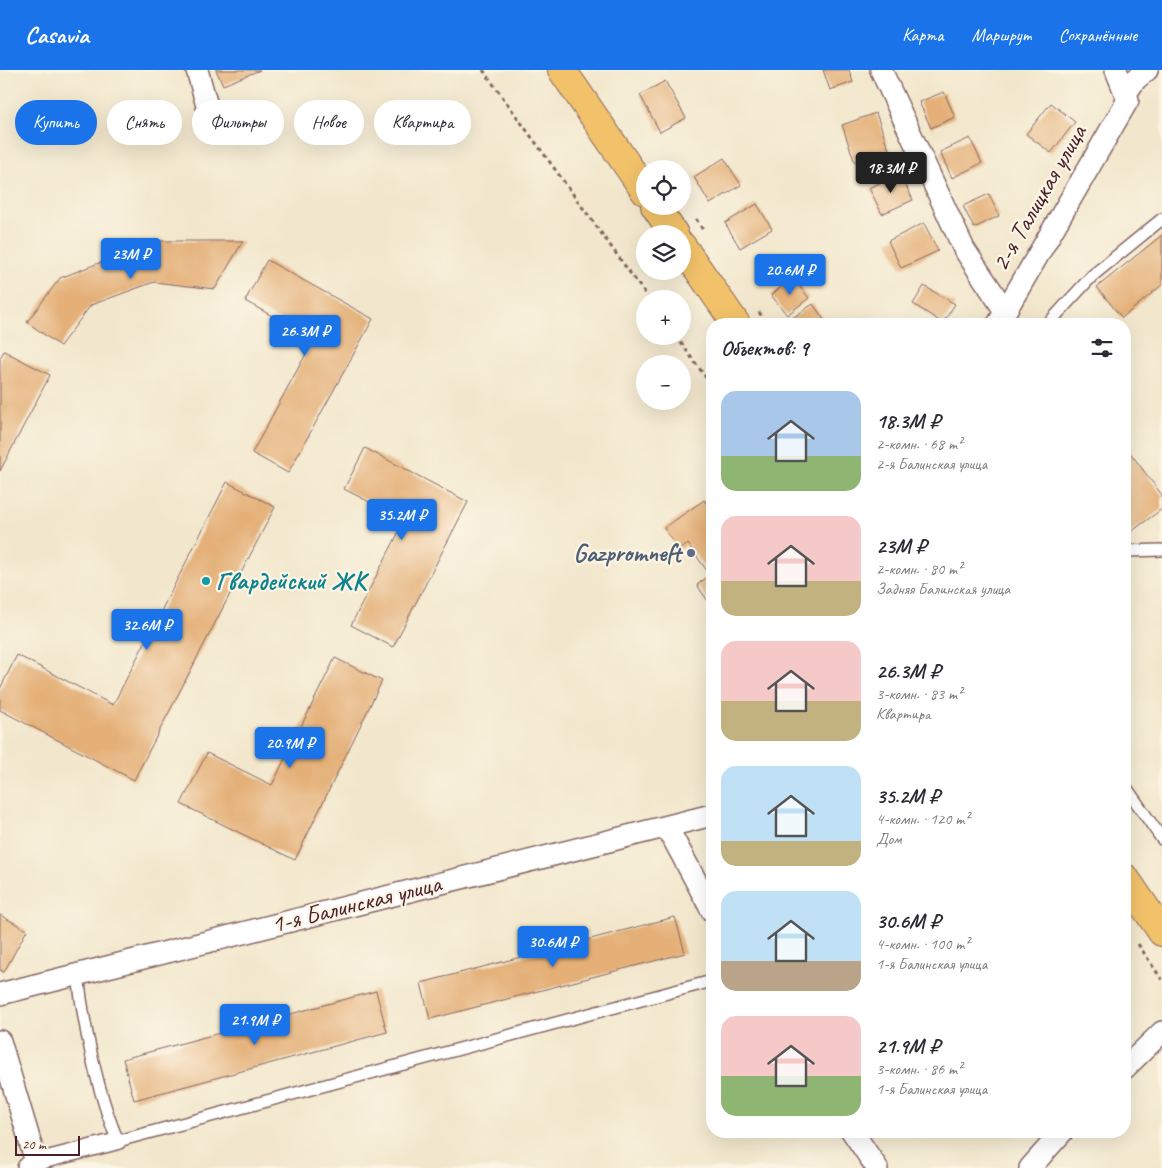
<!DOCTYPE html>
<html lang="ru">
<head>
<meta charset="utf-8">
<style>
  :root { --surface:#fff; --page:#f2f2f3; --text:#2b2b33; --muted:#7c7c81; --accent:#1a73e8 }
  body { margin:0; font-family:Caveat,sans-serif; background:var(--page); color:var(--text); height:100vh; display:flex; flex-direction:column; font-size:19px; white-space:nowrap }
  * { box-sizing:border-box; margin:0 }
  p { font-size:16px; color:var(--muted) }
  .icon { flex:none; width:28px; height:28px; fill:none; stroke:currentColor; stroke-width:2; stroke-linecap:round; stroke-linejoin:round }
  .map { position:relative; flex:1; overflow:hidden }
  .panel { position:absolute; left:706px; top:248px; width:425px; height:820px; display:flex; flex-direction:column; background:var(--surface); border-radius:20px; box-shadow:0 5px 20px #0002 }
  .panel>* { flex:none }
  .guide { position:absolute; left:15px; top:30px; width:475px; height:45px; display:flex; gap:10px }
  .tools { position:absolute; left:636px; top:90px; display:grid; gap:10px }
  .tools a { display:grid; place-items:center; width:55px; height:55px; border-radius:50%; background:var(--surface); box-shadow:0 5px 20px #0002; font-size:25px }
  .scale { position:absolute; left:15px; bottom:12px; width:65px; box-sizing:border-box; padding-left:5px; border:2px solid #4a1f2b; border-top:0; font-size:14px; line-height:18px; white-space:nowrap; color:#4a1f2b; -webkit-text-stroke:4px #fcf5e5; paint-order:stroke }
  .price { position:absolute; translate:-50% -42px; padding:0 11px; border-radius:5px; background:var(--accent); color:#fff; font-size:16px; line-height:32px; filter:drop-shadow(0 1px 2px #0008) }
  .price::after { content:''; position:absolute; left:50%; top:30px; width:15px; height:11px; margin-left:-8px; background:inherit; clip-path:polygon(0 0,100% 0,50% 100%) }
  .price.active { background:#222; color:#fff }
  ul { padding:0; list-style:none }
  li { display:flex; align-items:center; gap:15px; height:125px; padding:0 15px }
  li span { display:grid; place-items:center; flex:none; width:140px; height:100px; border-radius:15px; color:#555 }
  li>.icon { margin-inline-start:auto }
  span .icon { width:60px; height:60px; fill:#fffc; stroke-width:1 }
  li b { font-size:21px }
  h2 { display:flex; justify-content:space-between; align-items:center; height:60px; padding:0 15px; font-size:21px }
  .tag { padding:0 18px; border-radius:22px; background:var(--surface); box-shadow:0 5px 20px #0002; font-size:18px; line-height:45px }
  .tag.active { background:var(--accent); color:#fff }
  header { display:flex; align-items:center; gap:30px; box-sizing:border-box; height:70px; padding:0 25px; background:var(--accent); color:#fff }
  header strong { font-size:24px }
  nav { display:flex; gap:28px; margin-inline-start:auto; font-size:18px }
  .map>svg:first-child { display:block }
  .building { fill:#e4b078 }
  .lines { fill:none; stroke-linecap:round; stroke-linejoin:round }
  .service-casing { stroke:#856563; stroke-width:14 }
  .pedestrian-casing { stroke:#856563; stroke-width:19 }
  .minor-casing { stroke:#856563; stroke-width:24 }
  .primary-casing { stroke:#856563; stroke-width:30 }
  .path { stroke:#856563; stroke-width:3; stroke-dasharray:4 4; stroke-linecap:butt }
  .service { stroke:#fff; stroke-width:11 }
  .pedestrian { stroke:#fff; stroke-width:16 }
  .minor { stroke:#fff; stroke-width:21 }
  .primary { stroke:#f2c26a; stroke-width:28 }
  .service-dot { fill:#5c6f8a; stroke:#fcf5e5; stroke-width:2 }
  .culture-dot { fill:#0f9aa8; stroke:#fcf5e5; stroke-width:2 }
  .labels { text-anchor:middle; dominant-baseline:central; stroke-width:4.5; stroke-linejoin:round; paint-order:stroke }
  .street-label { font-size:25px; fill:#4a1f2b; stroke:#fcf5e5 }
  .service-label { font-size:25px; font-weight:bold; fill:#4e5e75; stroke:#fcf5e5; text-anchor:end }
  .culture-label { font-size:25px; font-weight:bold; fill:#0d838f; stroke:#fcf5e5; text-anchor:start }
</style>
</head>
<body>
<header>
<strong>Casavia</strong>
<nav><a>Карта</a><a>Маршрут</a><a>Сохранённые</a></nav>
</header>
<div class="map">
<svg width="1162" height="1098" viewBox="0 0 1162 1098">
  <rect width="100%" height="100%" fill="#fcf5e5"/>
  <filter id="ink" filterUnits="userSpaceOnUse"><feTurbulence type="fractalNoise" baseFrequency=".02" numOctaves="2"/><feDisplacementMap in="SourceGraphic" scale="10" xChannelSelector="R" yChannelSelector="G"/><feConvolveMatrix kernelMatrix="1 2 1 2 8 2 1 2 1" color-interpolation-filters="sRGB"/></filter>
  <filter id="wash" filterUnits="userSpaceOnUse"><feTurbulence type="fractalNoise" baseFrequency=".0096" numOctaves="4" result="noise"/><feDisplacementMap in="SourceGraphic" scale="20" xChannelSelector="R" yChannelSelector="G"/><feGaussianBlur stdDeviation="1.12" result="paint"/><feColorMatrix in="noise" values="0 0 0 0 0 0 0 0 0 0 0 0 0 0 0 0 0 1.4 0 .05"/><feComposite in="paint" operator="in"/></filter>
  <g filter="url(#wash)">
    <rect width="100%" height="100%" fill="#f2e7cc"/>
    <g id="blocks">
      <g class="building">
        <path d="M 216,0 L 260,0 L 223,15 Z"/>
        <path d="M 823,0 L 849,0 L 853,12 L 830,20 Z"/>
        <path d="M 665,11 L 686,48 L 660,62 L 640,25 Z"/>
        <path d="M 944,22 L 955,47 L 931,58 L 919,32 Z"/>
        <path d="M 1051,33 L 1075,52 L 1051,83 L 1026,64 Z"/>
        <path d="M 876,43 L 889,80 L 855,93 L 842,55 Z"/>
        <path d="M 970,68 L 982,93 L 952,108 L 940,82 Z"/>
        <path d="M 724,88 L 741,115 L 710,134 L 694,107 Z"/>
        <path d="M 900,103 L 913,130 L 882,144 L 869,118 Z"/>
        <path d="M 989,124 L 999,146 L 974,158 L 963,136 Z"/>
        <path d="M 757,134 L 772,159 L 740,178 L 725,153 Z"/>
        <path d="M 924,153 L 938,181 L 901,198 L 888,171 Z"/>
        <path d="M 1162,165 L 1162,215 L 1122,248 L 1097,217 Z"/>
        <path d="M 156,171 L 243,171 L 215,219 L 154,212 L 91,235 L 60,276 L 27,252 L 60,208 Z"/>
        <path d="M 267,190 L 373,249 L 288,403 L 252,383 L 314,269 L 245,231 Z"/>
        <path d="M 793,208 L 809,228 L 787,245 L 771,225 Z"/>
        <path d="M 924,216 L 955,234 L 943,253 L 913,234 Z"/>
        <path d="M 813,234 L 827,254 L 790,254 L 788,251 Z"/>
        <path d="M 4,281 L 50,305 L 0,401 L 0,288 Z"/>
        <path d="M 1125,376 L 1162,425 L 1162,439 L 1128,464 L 1125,460 Z"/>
        <path d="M 365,378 L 468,432 L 393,577 L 351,555 L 405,450 L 344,419 Z"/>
        <path d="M 227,412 L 275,437 L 134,710 L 0,640 L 0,619 L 17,585 L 113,635 Z"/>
        <path d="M 704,430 L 712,442 L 712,455 L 708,458 L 712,464 L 712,537 L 697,515 L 710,505 L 688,474 L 679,480 L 664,458 Z"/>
        <path d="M 335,588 L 382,611 L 295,790 L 181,734 L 207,683 L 272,715 Z"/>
        <path d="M 0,845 L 27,860 L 4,902 L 0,900 Z"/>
        <path d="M 675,847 L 685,883 L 430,949 L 421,913 Z"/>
        <path d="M 376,921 L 387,962 L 134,1030 L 123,989 Z"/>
      </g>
    </g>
  </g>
  <g filter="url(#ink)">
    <use href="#blocks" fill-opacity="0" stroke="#856563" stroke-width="1"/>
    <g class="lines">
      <defs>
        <g id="service">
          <path d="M 1048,254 L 1092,206 L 1162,149"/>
          <path d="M 1125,481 L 1162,480"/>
          <path d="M 1125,716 L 1162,769"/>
          <path d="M 78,904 C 83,954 98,1025 118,1071 L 712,911"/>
        </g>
        <path id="pedestrian" d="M 36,1092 L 118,1071"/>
        <g id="minor">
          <path d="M 197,0 L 211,50"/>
          <path d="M 881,0 L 964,179 L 1005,241"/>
          <path d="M 1126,23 L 1136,9 L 1147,0"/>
          <path d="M 998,254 L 1128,30 L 1116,0"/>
          <path d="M 667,757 L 712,841"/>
          <path d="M 0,924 L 712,745"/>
          <path d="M 0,971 L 36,1092 L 28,1098"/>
          <path d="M 1125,998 L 1162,962"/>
          <path d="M 852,1061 L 877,1098"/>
          <path d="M 1030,1098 L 1063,1061"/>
        </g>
        <g id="primary">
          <path d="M 562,0 L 645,121"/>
          <path d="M 655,136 L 674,164"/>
          <path d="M 682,176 L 736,254"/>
          <path d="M 1125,808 L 1162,862"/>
        </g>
      </defs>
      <use href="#service" class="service-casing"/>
      <use href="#pedestrian" class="pedestrian-casing"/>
      <use href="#minor" class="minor-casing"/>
      <use href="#primary" class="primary-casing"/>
      <g class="path">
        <path d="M 483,0 L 649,229"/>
        <path d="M 696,149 L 703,160"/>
        <path d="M 759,242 L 767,254"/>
        <path d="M 676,266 L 712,316"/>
        <path d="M 1138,874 L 1162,910"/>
      </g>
      <use href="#service" class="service"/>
      <use href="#pedestrian" class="pedestrian"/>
      <use href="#minor" class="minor"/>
      <use href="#primary" class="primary"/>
    </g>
  </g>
  <circle class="service-dot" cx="691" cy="483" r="5"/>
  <circle class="culture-dot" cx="206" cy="511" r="5"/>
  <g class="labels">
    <g class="street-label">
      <text transform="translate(1039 128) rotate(-60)">2-я Талицкая улица</text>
      <text transform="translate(356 834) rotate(-14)">1-я Балинская улица</text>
    </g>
    <g class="service-label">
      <text x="681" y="483">Gazpromneft</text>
    </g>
    <g class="culture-label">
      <text x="216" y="511">Гвардейский ЖК</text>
    </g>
  </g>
</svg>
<div class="tools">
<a><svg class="icon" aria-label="locate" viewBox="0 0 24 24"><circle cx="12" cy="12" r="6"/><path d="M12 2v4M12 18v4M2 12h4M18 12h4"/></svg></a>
<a><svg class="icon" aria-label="layers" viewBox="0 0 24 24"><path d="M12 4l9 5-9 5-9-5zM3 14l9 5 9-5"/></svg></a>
<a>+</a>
<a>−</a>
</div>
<div class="scale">20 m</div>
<b class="price active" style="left:891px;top:124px">18.3M ₽</b>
<b class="price" style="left:131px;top:210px">23M ₽</b>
<b class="price" style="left:790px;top:226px">20.6M ₽</b>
<b class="price" style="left:305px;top:287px">26.3M ₽</b>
<b class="price" style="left:402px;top:471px">35.2M ₽</b>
<b class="price" style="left:147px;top:581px">32.6M ₽</b>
<b class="price" style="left:290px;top:699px">20.9M ₽</b>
<b class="price" style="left:553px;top:898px">30.6M ₽</b>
<b class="price" style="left:255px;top:976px">21.9M ₽</b>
<div class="guide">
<a class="tag active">Купить</a>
<a class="tag">Снять</a>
<a class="tag">Фильтры</a>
<a class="tag">Новое</a>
<a class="tag">Квартира</a>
</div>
<section class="panel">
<h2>Объектов: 9<svg class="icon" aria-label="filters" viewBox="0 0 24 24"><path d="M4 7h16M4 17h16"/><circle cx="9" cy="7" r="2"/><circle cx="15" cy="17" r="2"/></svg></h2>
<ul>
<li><span style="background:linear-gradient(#a9c7e8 65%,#8fb573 0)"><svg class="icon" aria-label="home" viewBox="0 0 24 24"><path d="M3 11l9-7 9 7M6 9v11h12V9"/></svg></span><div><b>18.3M ₽</b><p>2-комн. · 68 m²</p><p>2-я Балинская улица</p></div></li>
<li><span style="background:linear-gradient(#f6c9c9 65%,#c2b280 0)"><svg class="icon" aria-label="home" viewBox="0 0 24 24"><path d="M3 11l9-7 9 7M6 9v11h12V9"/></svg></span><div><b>23M ₽</b><p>2-комн. · 80 m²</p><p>Задняя Балинская улица</p></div></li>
<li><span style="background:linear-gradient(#f6c9c9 60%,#c2b280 0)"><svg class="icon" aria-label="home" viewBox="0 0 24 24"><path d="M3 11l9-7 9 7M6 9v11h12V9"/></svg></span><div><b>26.3M ₽</b><p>3-комн. · 83 m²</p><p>Квартира</p></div></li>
<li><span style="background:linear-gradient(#bfe0f5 75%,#c2b280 0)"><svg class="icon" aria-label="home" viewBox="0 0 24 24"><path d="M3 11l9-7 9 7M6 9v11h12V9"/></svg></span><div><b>35.2M ₽</b><p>4-комн. · 120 m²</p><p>Дом</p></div></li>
<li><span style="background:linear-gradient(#bfe0f5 70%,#b9a48a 0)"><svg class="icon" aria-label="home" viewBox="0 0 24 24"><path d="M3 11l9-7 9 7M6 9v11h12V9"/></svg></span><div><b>30.6M ₽</b><p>4-комн. · 100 m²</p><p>1-я Балинская улица</p></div></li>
<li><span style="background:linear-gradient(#f6c9c9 60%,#8fb573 0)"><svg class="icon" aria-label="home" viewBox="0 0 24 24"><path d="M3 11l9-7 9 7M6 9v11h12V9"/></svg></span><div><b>21.9M ₽</b><p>3-комн. · 86 m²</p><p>1-я Балинская улица</p></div></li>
</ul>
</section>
</div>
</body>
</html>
